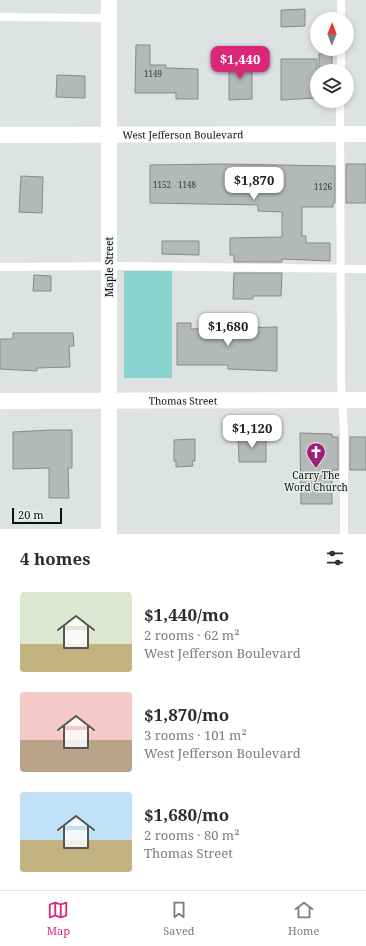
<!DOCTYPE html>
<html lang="en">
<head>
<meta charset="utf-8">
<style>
  :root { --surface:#fff; --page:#f2f2f3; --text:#2b2b33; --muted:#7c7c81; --line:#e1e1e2; --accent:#db2777 }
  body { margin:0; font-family:"Noto Serif",serif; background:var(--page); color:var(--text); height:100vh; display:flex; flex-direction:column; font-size:15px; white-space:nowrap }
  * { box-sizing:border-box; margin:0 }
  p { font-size:13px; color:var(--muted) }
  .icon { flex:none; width:22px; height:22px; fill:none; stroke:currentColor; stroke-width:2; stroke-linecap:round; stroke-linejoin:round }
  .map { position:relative; height:534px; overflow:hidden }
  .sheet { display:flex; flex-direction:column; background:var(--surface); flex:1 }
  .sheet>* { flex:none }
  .needle { width:26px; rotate:1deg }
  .tools { position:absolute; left:310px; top:12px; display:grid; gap:8px }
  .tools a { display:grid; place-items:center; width:44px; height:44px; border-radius:50%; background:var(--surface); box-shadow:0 2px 6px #0003; font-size:20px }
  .scale { position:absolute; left:12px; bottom:10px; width:50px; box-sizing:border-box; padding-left:4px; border:2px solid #0d0e0e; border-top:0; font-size:11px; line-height:14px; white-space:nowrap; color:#0d0e0e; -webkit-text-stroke:3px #ebf0ef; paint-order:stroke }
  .price { position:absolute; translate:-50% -34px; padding:0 9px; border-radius:8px; background:#fff; color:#222; font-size:13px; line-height:26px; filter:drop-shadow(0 1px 2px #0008) }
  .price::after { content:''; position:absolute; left:50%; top:24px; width:12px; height:9px; margin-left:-6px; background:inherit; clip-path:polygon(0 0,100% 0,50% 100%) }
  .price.active { background:var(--accent); color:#fff }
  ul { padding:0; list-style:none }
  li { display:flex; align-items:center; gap:12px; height:100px; padding:0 20px }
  li span { display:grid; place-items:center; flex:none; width:112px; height:80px; border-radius:4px; color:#555 }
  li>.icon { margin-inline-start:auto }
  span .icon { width:48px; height:48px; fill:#fffc; stroke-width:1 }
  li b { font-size:17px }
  h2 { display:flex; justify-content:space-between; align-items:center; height:48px; padding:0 20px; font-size:17px }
  .tabs { display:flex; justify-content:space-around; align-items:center; height:56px; border-top:1px solid var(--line); background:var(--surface); font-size:11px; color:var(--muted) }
  .tabs a { display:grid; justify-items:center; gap:2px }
  .tabs .active { color:var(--accent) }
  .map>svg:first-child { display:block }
  .green { fill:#86d3d0 }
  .building { fill:#b4b9b8; stroke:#858988 }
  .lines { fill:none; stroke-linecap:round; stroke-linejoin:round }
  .service { stroke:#fff; stroke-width:8 }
  .minor { stroke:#fff; stroke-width:16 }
  .labels { text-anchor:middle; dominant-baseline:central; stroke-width:3; stroke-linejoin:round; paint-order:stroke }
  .number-label { font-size:8px; fill:#373938 }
  .street-label { font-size:10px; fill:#0d0e0e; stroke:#ebf0ef }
  .poi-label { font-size:10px; fill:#0d0e0e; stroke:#ebf0ef }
</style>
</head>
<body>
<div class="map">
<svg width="366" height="534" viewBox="0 0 366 534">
  <rect width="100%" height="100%" fill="#dee2e2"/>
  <rect class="green" x="124" y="271" width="48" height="107"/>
  <g class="building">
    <path d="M 305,9 L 305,26 L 281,27 L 281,10 Z"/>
    <path d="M 136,45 L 150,45 L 150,65 L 166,65 L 166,68 L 198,69 L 198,99 L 176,99 L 176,93 L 135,93 Z"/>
    <rect x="319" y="54" width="13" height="17"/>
    <path d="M 281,59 L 317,59 L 317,98 L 281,100 Z"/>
    <path d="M 229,60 L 252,60 L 252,99 L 229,100 Z"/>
    <path d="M 57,75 L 85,76 L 85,98 L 56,97 Z"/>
    <path d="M 224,164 L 335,166 L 335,203 L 333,203 L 333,207 L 302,207 L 302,236 L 306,236 L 306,243 L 330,243 L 330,261 L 282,259 L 282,262 L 234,262 L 234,255 L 230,255 L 230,238 L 282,237 L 282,212 L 258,211 L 258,205 L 150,203 L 150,165 Z"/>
    <rect x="346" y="164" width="20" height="39"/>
    <path d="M 21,176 L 43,177 L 42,213 L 19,212 Z"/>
    <path d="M 162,241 L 199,241 L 199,255 L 162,254 Z"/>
    <path d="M 234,273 L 282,273 L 281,296 L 253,296 L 253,299 L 233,299 Z"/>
    <path d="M 34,275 L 51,276 L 51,291 L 33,291 Z"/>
    <path d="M 177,323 L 191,323 L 191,329 L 277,327 L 277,371 L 228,369 L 228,365 L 177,365 Z"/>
    <path d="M 13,333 L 73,333 L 74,346 L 69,346 L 70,367 L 37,368 L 37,371 L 0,369 L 0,339 L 13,339 Z"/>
    <path d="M 51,430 L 72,430 L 72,468 L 68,468 L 69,498 L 49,498 L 49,468 L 13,469 L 13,432 Z"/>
    <path d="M 300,433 L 332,434 L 332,437 L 338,437 L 338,470 L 332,470 L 332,504 L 301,504 Z"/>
    <path d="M 238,437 L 266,437 L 266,462 L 239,462 Z"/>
    <rect x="350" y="437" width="16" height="33"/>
    <path d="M 195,439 L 195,461 L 192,461 L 193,466 L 176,467 L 176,461 L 174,461 L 174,440 Z"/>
  </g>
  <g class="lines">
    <g class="service">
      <path d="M 0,17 L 109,18"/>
      <path d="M 341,19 L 341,0"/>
      <path d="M 341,71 L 341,49"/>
      <path d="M 340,101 L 341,381 L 344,431 L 344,534"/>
      <path d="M 0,267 L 121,266 L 366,269"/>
      <path d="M 0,533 L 109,533"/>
    </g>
    <g class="minor">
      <path id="s1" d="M 0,135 L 366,134"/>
      <path id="s2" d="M 0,401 L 366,400"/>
      <path d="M 109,534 L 109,0"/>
    </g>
  </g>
  <defs>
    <symbol id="church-pin" viewBox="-11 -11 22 30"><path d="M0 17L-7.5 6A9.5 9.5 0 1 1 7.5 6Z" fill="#9c2178" stroke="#ebf0ef"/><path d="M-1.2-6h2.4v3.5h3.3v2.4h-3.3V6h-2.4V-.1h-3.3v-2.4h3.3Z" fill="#fff"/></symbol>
  </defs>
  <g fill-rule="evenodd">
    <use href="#church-pin" x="305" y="441" width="22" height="30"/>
  </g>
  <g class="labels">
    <g class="number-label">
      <text x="153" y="73">1149</text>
      <text x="162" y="184">1152</text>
      <text x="187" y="184">1148</text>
      <text x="323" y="186">1126</text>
    </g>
    <g class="street-label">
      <text stroke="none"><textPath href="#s1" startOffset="183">West Jefferson Boulevard</textPath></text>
      <text transform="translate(109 267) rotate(-90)">Maple Street</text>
      <text stroke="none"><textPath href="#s2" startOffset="183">Thomas Street</textPath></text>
    </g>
    <g class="poi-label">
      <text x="316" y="475">Carry The<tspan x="316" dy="12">Word Church</tspan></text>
    </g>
  </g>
</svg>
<div class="tools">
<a><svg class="needle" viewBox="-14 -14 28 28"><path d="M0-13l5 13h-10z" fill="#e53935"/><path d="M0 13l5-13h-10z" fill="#7c7c81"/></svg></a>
<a><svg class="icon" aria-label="layers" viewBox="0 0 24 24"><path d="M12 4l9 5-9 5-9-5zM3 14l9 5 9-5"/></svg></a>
</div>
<div class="scale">20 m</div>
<b class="price active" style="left:240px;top:80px">$1,440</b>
<b class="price" style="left:254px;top:201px">$1,870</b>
<b class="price" style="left:228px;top:347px">$1,680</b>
<b class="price" style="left:252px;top:449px">$1,120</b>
</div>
<section class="sheet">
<h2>4 homes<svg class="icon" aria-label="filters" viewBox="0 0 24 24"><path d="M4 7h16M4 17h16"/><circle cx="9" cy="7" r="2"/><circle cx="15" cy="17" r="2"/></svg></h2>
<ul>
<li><span style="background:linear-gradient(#dfe7d0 65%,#c2b280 0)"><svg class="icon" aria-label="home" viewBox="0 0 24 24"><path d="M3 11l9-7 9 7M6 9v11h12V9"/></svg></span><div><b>$1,440/mo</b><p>2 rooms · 62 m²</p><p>West Jefferson Boulevard</p></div></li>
<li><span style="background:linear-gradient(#f6c9c9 60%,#b9a48a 0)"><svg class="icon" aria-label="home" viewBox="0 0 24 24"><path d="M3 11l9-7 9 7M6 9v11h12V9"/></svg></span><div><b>$1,870/mo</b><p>3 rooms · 101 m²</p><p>West Jefferson Boulevard</p></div></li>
<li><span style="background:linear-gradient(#bfe0f5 60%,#c2b280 0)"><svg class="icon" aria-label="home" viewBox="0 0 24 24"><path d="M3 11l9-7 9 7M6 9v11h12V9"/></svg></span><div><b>$1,680/mo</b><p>2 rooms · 80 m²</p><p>Thomas Street</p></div></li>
</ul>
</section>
<nav class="tabs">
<a class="active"><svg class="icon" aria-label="map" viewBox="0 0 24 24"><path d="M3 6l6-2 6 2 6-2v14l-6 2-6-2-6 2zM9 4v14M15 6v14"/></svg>Map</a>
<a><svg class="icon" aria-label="saved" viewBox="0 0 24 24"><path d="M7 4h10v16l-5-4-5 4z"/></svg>Saved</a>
<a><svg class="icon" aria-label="home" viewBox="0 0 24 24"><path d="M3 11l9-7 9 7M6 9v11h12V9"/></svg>Home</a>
</nav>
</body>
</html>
